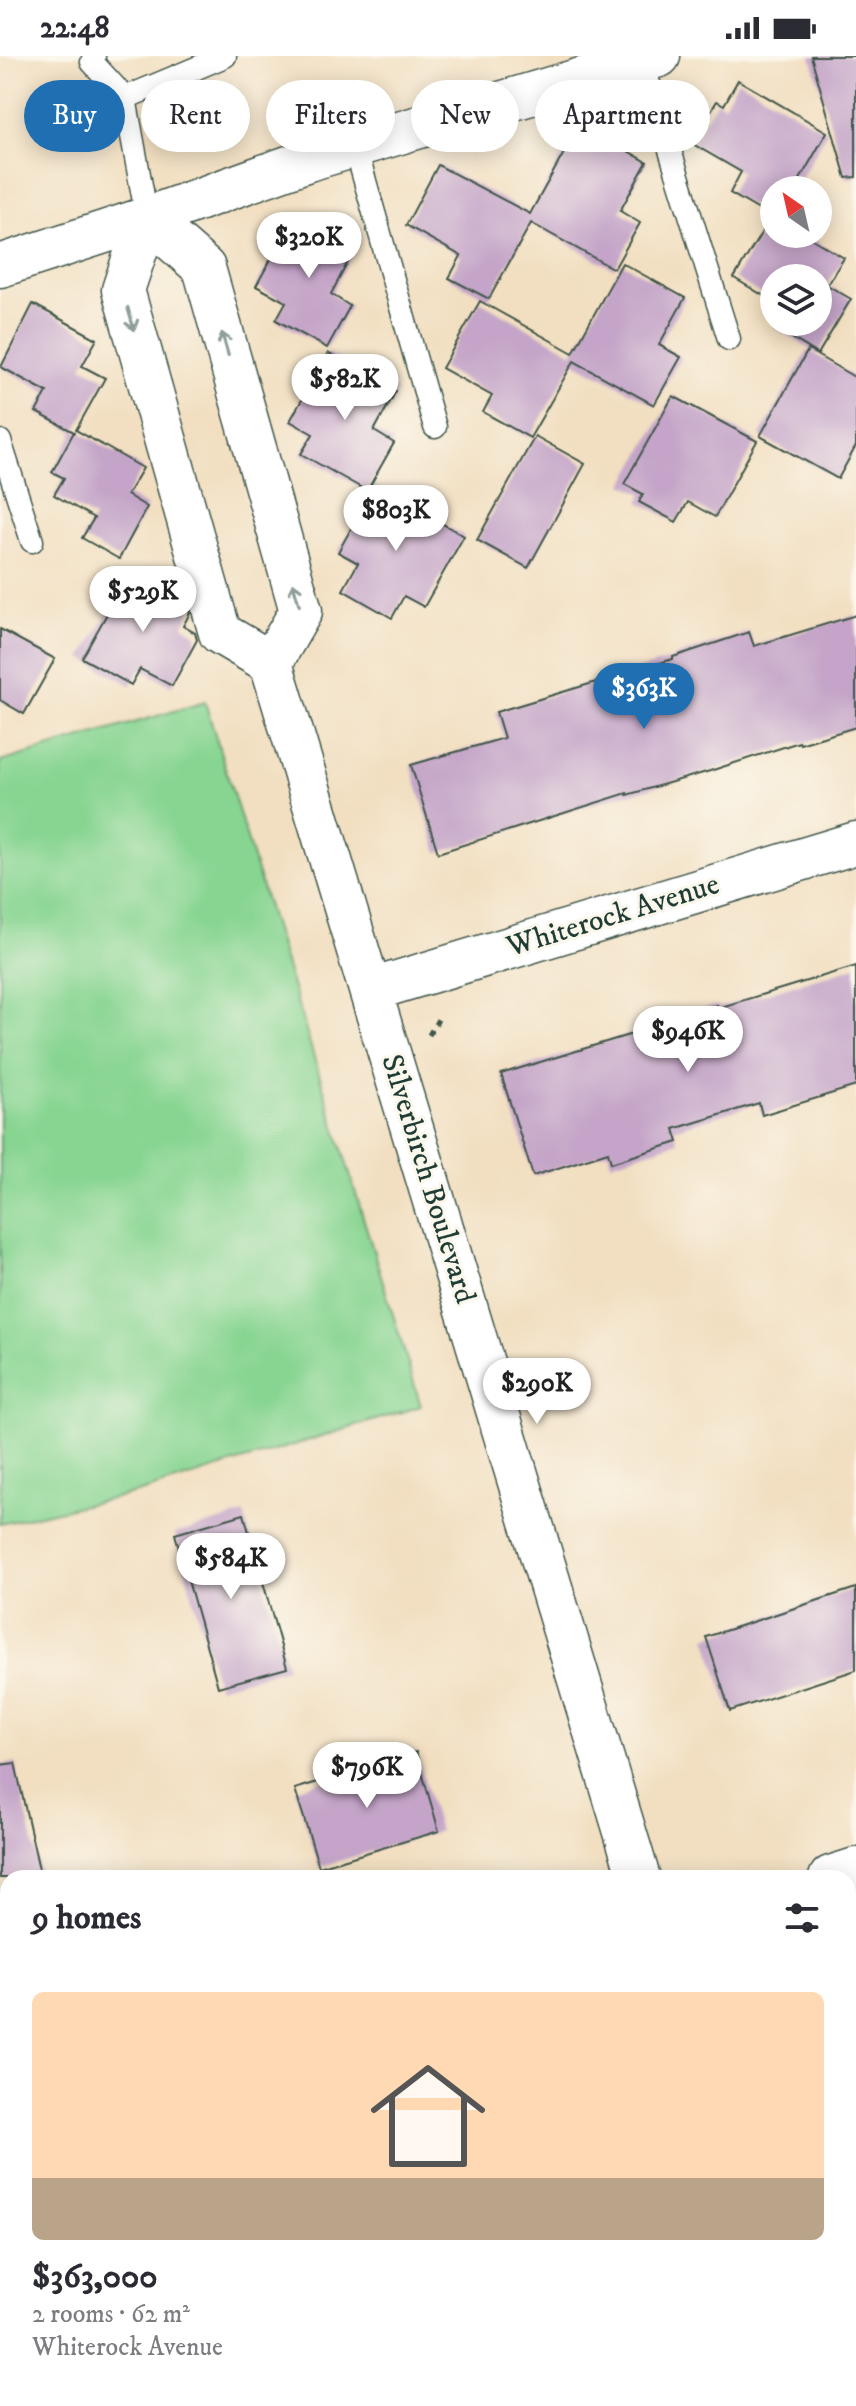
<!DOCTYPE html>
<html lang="en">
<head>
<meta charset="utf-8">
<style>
  :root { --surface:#fff; --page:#f2f2f3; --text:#2b2b33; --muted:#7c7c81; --line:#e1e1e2; --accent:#1f6fb2 }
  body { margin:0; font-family:"IM FELL DW Pica",serif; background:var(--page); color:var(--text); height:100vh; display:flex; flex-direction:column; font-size:30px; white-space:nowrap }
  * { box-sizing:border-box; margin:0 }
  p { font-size:26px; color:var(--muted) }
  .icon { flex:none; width:44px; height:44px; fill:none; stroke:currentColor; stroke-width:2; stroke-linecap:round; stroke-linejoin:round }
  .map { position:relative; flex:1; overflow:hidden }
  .sheet { position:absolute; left:0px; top:1814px; width:856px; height:536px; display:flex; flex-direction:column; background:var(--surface); border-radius:24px 24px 0 0; box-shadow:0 4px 20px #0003 }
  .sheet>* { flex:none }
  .banner { position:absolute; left:24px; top:24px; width:808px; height:72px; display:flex; gap:16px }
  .needle { width:52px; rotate:326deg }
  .controls { position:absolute; left:760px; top:120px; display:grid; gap:16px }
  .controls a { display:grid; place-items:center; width:72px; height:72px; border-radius:50%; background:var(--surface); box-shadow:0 4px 20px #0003; font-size:40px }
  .price { position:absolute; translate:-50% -68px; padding:0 18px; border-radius:28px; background:#fff; color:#222; font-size:26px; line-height:52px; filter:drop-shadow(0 2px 4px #0008) }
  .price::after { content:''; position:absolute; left:50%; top:48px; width:24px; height:18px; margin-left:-12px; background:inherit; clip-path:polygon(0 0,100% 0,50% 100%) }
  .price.on { background:var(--accent); color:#fff }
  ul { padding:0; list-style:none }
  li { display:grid; align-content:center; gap:16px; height:424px; padding:0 32px }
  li+li { border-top:2px solid var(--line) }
  li span { display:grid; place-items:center; height:248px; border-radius:12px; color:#555 }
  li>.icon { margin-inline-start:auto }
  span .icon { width:144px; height:144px; fill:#fffc; stroke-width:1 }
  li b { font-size:34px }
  h2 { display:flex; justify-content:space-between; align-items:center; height:96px; padding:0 32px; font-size:34px }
  .tag { padding:0 28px; border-radius:36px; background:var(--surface); box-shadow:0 4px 20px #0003; font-size:28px; line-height:72px }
  .tag.on { background:var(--accent); color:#fff }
  .status { display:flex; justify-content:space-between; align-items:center; height:56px; padding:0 40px; background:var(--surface); direction:ltr }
  .status svg { height:22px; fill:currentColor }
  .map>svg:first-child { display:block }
  .green { fill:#88d592; stroke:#548963; stroke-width:2 }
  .building { fill:#c4a4c8 }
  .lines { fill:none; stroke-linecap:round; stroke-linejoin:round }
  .service-casing { stroke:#3f5549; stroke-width:25 }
  .minor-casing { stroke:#3f5549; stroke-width:45 }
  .tertiary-casing { stroke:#3f5549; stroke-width:47 }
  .path { stroke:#3f5549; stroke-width:5; stroke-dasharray:6 6; stroke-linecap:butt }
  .service { stroke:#fff; stroke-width:22 }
  .minor { stroke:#fff; stroke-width:42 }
  .tertiary { stroke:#fff; stroke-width:44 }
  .oneway { stroke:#8f9e9a }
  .labels { text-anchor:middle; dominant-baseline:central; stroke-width:6; stroke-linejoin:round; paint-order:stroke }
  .street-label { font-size:30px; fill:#1f3d34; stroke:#fbf7ec }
</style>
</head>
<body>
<div class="status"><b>22:48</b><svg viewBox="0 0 49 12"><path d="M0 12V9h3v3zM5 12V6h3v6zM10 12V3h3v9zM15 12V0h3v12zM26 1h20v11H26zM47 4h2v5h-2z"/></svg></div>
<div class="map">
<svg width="856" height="2350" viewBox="0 0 856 2350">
  <rect width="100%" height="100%" fill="#fbf7ec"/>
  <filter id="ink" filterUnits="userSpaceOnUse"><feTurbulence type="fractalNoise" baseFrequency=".0125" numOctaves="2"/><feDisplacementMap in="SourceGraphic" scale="16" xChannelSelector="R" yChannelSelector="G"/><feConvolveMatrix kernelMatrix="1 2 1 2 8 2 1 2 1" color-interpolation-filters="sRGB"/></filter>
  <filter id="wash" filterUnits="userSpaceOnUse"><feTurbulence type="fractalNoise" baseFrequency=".006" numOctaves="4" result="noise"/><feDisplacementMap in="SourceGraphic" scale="32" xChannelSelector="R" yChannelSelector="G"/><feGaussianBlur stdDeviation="1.8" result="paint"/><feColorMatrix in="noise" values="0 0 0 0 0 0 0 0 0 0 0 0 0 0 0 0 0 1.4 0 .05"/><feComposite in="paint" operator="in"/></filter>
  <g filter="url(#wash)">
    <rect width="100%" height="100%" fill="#f2dfc1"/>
    <path class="green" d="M 205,646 L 421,1350 L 137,1437 L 0,1468 L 0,706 Z"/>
    <g id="blocks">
      <g class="building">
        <path d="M 811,0 L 856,0 L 856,121 L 846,122 Z"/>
        <path d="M 738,24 L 827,76 L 794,134 L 774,134 L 774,178 L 804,178 L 844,202 L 827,229 L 851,243 L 818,298 L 774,271 L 778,266 L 818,266 L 818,222 L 774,222 L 774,246 L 734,222 L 771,161 L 730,137 L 741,116 L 691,87 L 717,45 L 724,49 Z"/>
        <path d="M 580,68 L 647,106 L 620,155 L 640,167 L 614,213 L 531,167 L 489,243 L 449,222 L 461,200 L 406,169 L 438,109 L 530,158 Z"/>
        <path d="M 296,158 L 356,191 L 331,238 L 350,250 L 327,292 L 276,264 L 286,246 L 256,230 Z"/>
        <path d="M 622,207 L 685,242 L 659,289 L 681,301 L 654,349 L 574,305 L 530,382 L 483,356 L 492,340 L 442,312 L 480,245 L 573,297 Z"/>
        <path d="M 33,248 L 97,283 L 82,310 L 105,322 L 76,374 L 143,412 L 127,439 L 147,451 L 119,503 L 82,482 L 94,462 L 54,439 L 64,422 L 52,416 L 74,376 L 36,356 L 47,336 L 1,311 Z"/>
        <path d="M 808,294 L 856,322 L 856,390 L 838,423 L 760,380 Z"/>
        <path d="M 328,297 L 396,335 L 374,375 L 394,387 L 367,435 L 301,398 L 313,378 L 290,365 Z"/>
        <path d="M 673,340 L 757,385 L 715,461 L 688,446 L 676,466 L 639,446 L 643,438 L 624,428 Z"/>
        <path d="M 535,380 L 585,408 L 528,512 L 477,484 Z"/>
        <path d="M 375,430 L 464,480 L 424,551 L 404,540 L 392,562 L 343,534 L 358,507 L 338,496 Z"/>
        <path d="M 130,517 L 187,548 L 190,557 L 183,570 L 195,577 L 197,584 L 172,630 L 140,613 L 131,629 L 82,602 Z"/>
        <path d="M 856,559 L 856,671 L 800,688 L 799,686 L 710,715 L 627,739 L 627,737 L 438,797 L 411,709 L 504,682 L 496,656 L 673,603 L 673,601 L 749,576 L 754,590 Z"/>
        <path d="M 0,573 L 55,603 L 24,658 L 0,644 Z"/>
        <path d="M 856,910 L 856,1030 L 762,1059 L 759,1047 L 674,1073 L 678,1086 L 611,1107 L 608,1096 L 533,1120 L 501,1018 L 655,971 L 654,968 L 717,949 L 718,952 Z"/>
        <path d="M 244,1458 L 287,1612 L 218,1631 L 175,1478 Z"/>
        <path d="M 856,1532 L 856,1614 L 730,1655 L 706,1581 Z"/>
        <path d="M 416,1696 L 439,1775 L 319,1811 L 295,1733 Z"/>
        <path d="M 15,1707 L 41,1822 L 0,1822 L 0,1709 Z"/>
      </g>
    </g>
  </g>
  <g filter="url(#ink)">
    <use href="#blocks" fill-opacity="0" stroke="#3f5549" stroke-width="2"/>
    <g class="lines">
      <defs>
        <g id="service">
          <path d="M 94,0 L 92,6 L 125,42 L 147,162"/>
          <path d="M 642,5 L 729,283"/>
          <path d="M 125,42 L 225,0"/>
          <path d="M 355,90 L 435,371"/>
          <path d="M 0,385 L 32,485"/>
        </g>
        <g id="minor">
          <path d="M 0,210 L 147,162 L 308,104 L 659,0"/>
          <path d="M 271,607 L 301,555 L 204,212 L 147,162 L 123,234 L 220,577 L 271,607 L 639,1822"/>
          <path d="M 371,934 L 856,787"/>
        </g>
        <g id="tertiary">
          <path d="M 831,1822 L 856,1814"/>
          <path d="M 0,2069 L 8,2067"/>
        </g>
      </defs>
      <use href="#service" class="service-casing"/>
      <use href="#minor" class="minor-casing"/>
      <use href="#tertiary" class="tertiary-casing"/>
      <path class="path" d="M 429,979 L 440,960"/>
      <use href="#service" class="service"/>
      <use href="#minor" class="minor"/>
      <use href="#tertiary" class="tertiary"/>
    </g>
    <defs><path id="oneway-shaft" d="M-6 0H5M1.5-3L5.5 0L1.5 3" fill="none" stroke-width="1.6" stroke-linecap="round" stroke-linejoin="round" transform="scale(2)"/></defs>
    <g class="oneway">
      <use href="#oneway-shaft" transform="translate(131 263) rotate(74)"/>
      <use href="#oneway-shaft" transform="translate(225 288) rotate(-106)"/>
      <use href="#oneway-shaft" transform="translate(296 538) rotate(-106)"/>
    </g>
  </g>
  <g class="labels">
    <g class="street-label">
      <text transform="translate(613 860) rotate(-17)">Whiterock Avenue</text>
      <text transform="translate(428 1123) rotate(73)">Silverbirch Boulevard</text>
    </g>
  </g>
</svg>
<div class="controls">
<a><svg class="needle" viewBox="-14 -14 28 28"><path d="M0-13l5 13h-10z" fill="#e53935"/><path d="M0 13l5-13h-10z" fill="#7c7c81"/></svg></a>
<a><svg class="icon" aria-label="layers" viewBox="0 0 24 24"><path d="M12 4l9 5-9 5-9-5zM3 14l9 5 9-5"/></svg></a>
</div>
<b class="price" style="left:309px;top:224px">$320K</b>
<b class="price" style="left:345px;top:366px">$582K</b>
<b class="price" style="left:396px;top:497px">$803K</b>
<b class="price" style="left:143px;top:578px">$529K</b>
<b class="price on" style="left:644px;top:675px">$363K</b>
<b class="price" style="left:688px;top:1018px">$946K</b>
<b class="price" style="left:537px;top:1370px">$290K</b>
<b class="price" style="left:231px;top:1545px">$584K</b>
<b class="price" style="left:367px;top:1754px">$796K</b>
<div class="banner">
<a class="tag on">Buy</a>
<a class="tag">Rent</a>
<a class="tag">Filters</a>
<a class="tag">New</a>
<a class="tag">Apartment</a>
</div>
<section class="sheet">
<h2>9 homes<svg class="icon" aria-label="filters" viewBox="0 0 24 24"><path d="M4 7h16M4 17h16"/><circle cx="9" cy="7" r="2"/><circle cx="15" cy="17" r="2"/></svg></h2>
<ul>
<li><span style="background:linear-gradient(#ffd9b3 75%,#b9a48a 0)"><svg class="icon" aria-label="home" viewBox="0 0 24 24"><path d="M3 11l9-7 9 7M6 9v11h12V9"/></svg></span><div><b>$363,000</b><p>2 rooms · 62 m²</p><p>Whiterock Avenue</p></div></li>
</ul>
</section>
</div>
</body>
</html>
